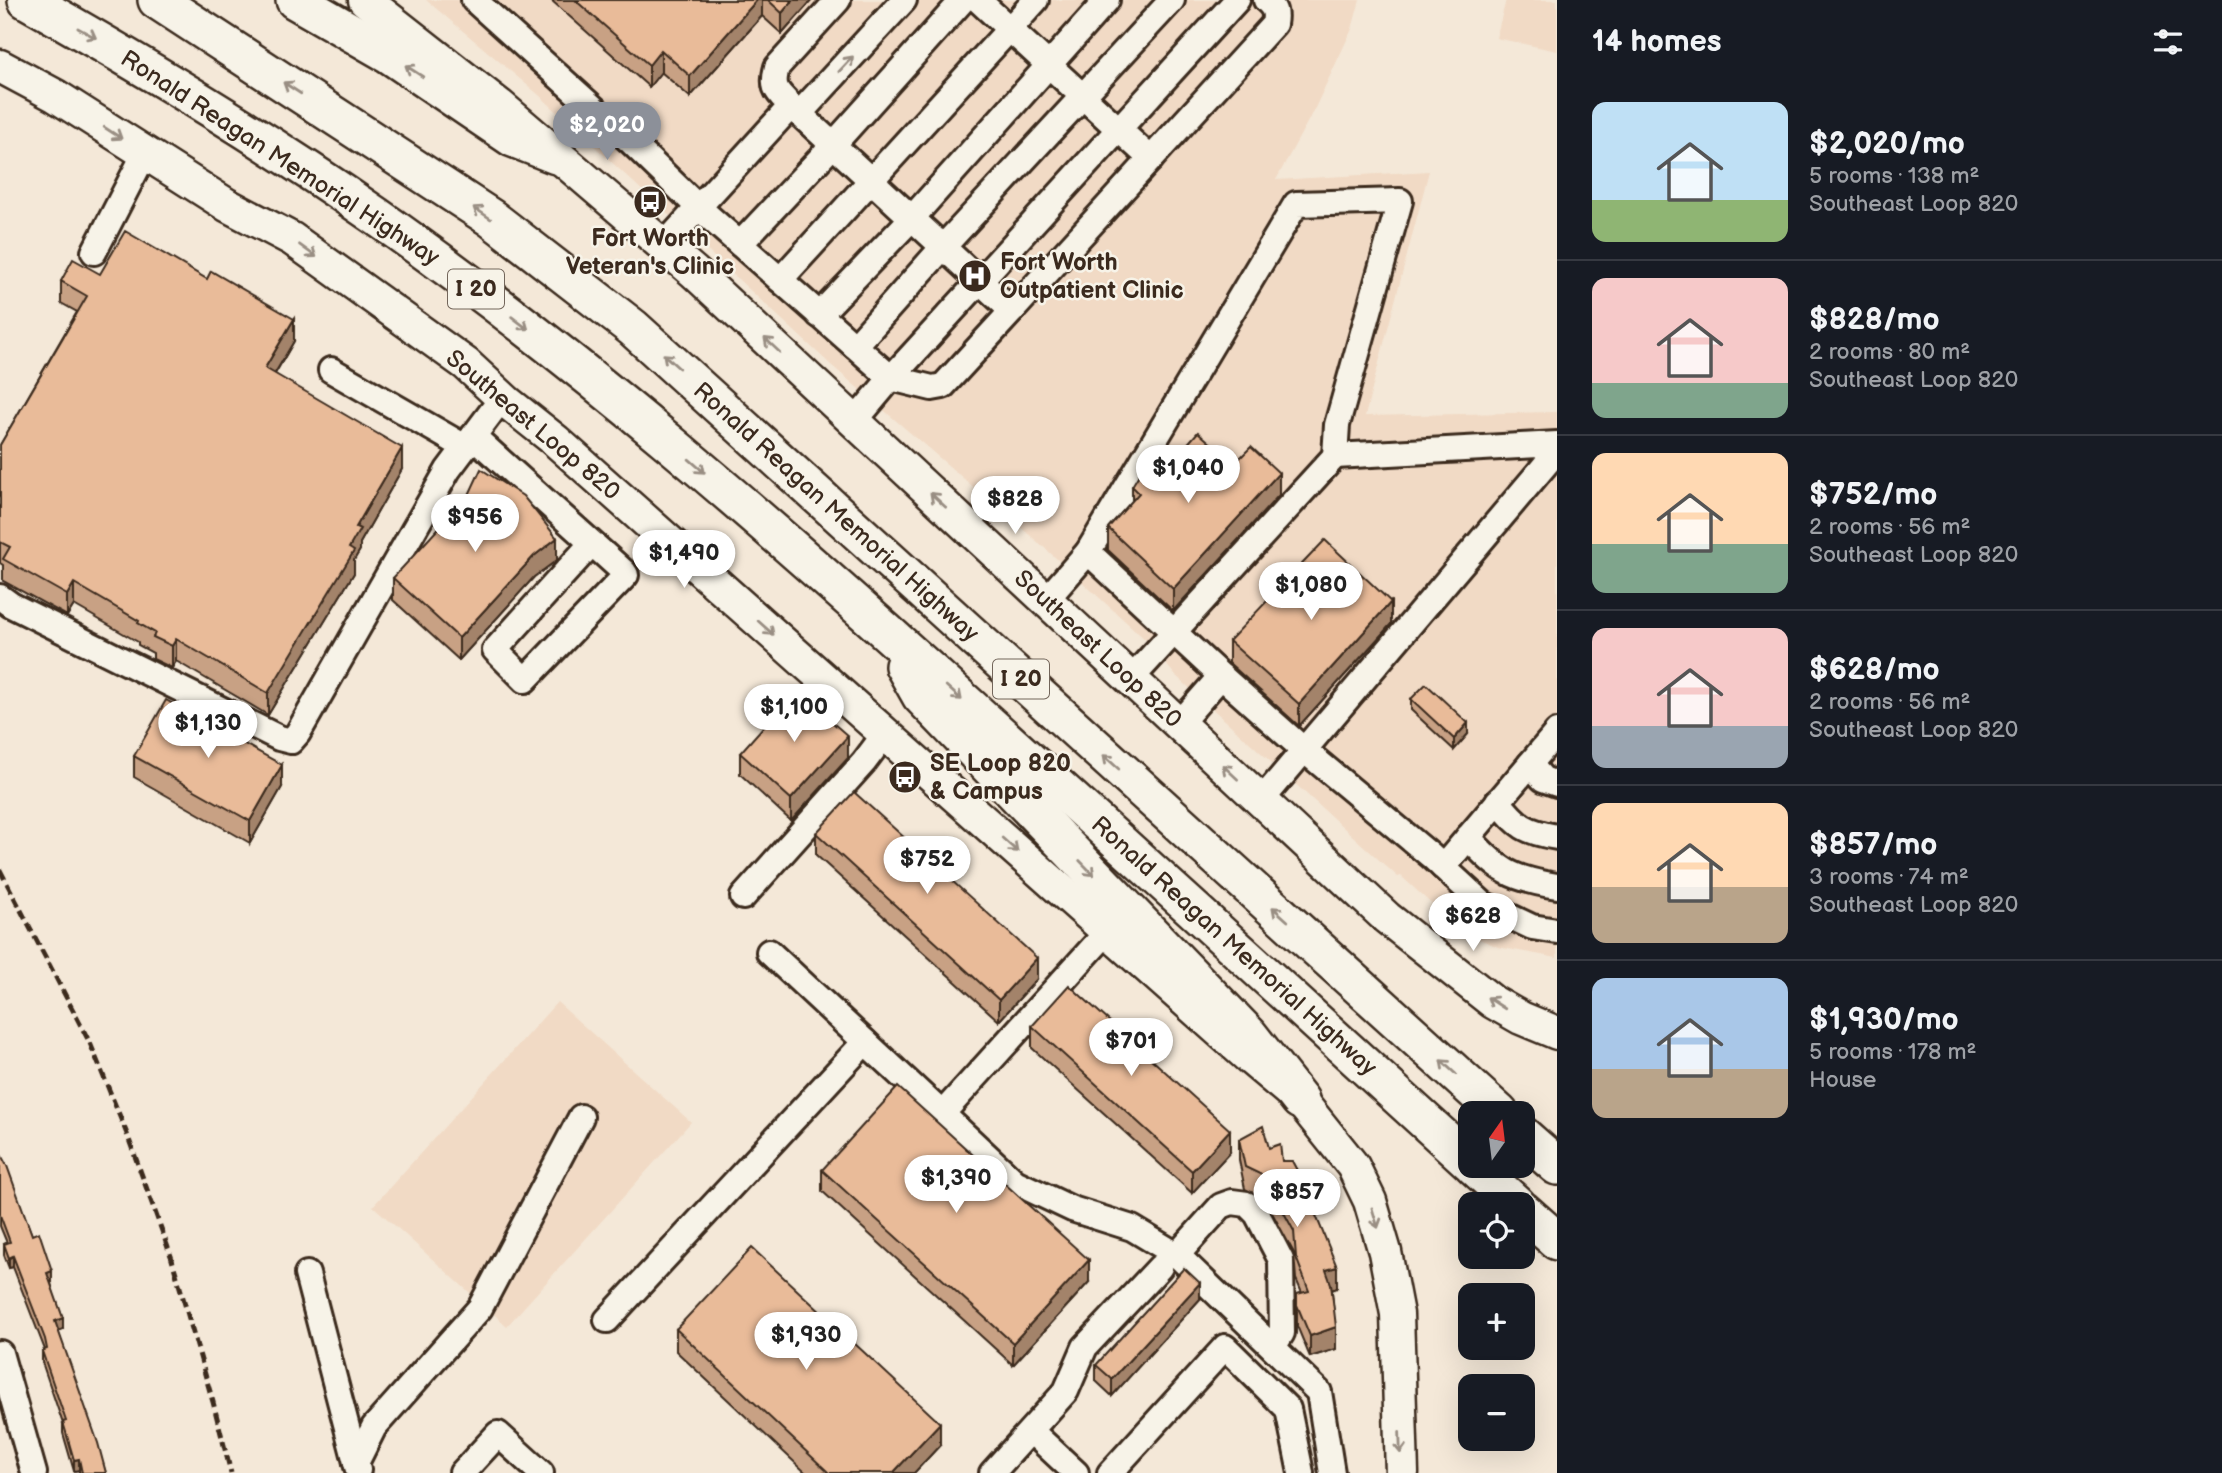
<!DOCTYPE html>
<html lang="en">
<head>
<meta charset="utf-8">
<style>
  :root { --surface:#171b24; --page:#20242c; --text:#f1f3f6; --muted:#9ea1a6; --line:#363941; --accent:#8c9099 }
  body { margin:0; font-family:"Balsamiq Sans",sans-serif; background:var(--page); color:var(--text); height:100vh; display:flex; flex-direction:column; font-size:26px; white-space:nowrap }
  * { box-sizing:border-box; margin:0 }
  p { font-size:23px; color:var(--muted) }
  .icon { flex:none; width:38px; height:38px; fill:none; stroke:currentColor; stroke-width:2; stroke-linecap:round; stroke-linejoin:round }
  .map { position:relative; flex:1; overflow:hidden }
  .drawer { display:flex; flex-direction:column; background:var(--surface); width:665px }
  .drawer>* { flex:none }
  .needle { width:46px; rotate:14deg }
  .controls { position:absolute; left:1458px; top:1101px; display:grid; gap:14px }
  .controls a { display:grid; place-items:center; width:77px; height:77px; border-radius:14px; background:var(--surface); box-shadow:0 7px 28px #0002; font-size:35px }
  .price { position:absolute; translate:-50% -60px; padding:0 16px; border-radius:24px; background:#fff; color:#222; font-size:23px; line-height:46px; filter:drop-shadow(0 2px 4px #0008) }
  .price::after { content:''; position:absolute; left:50%; top:42px; width:21px; height:16px; margin-left:-10px; background:inherit; clip-path:polygon(0 0,100% 0,50% 100%) }
  .price.selected { background:var(--accent); color:#fff }
  ul { padding:0; list-style:none }
  li { display:flex; align-items:center; gap:21px; height:175px; padding:0 35px }
  li+li { border-top:2px solid var(--line) }
  li span { display:grid; place-items:center; flex:none; width:196px; height:140px; border-radius:14px; color:#555 }
  li>.icon { margin-inline-start:auto }
  span .icon { width:84px; height:84px; fill:#fffc; stroke-width:1 }
  li b { font-size:30px }
  h2 { display:flex; justify-content:space-between; align-items:center; height:84px; padding:0 35px; font-size:30px }
  main { display:flex; flex:1; min-height:0 }
  .map>svg:first-child { display:block }
  .built { fill:#f1dac5 }
  .lines { fill:none; stroke-linecap:round; stroke-linejoin:round }
  .minor-casing { stroke:#3b2a1e; stroke-width:30 }
  .major-casing { stroke:#3b2a1e; stroke-width:37 }
  .highway-casing { stroke:#3b2a1e; stroke-width:42 }
  .minor { stroke:#f7f3e8; stroke-width:24 }
  .major { stroke:#f7f3e8; stroke-width:32 }
  .highway { stroke:#f7f3e8; stroke-width:37 }
  .rail { stroke:#3b2a1e; stroke-width:5; stroke-dasharray:10 5; stroke-linecap:butt }
  .wall { fill:#c8a184; stroke:#3b2a1e; stroke-width:2 }
  .shaded-wall { fill:#a3836b; stroke:#3b2a1e; stroke-width:2 }
  .building { fill:#e9bb99; stroke:#3b2a1e; stroke-width:2 }
  .oneway { stroke:#998e83 }
  .labels { text-anchor:middle; dominant-baseline:central; stroke-width:5; stroke-linejoin:round; paint-order:stroke }
  .shield { fill:#f7f3e8; stroke:#73665b; stroke-width:2 }
  .shield-label { font-size:23px; font-weight:bold; fill:#3b2a1e }
  .street-label { font-size:24px; fill:#3b2a1e; stroke:#f7f3e8 }
  .poi-label { font-size:24px; font-weight:bold; fill:#3b2a1e; stroke:#f7f3e8; text-anchor:start }
</style>
</head>
<body>
<main>
<div class="map">
<svg width="1557" height="1473" viewBox="0 0 1557 1473">
  <rect width="100%" height="100%" fill="#f4e8d8"/>
  <filter id="ink" filterUnits="userSpaceOnUse"><feTurbulence type="fractalNoise" baseFrequency=".0143" numOctaves="2"/><feDisplacementMap in="SourceGraphic" scale="14" xChannelSelector="R" yChannelSelector="G"/><feConvolveMatrix kernelMatrix="1 2 1 2 8 2 1 2 1" color-interpolation-filters="sRGB"/></filter>
  <g filter="url(#ink)">
    <g class="built">
      <path d="M 426,0 L 1360,0 L 1352,29 L 1315,108 L 1276,180 L 1429,171 L 1365,416 L 1557,412 L 1557,958 L 1498,947 L 1475,937 L 1437,909 L 1401,876 L 1398,877 L 1175,675 L 1147,641 L 1047,550 L 831,365 L 539,95 Z"/>
      <path d="M 1506,0 L 1557,0 L 1557,51 L 1496,38 Z"/>
      <path d="M 557,1002 L 691,1122 L 507,1326 L 373,1206 Z"/>
    </g>
    <g class="lines">
      <defs>
        <g id="minor">
          <path d="M 474,0 L 630,141 L 698,207 L 891,378 L 1237,0"/>
          <path d="M 978,0 L 1151,159"/>
          <path d="M 791,106 C 777,91 771,89 777,67 L 838,0"/>
          <path d="M 799,114 L 904,0"/>
          <path d="M 740,244 L 833,145 L 963,0"/>
          <path d="M 664,245 L 791,106 L 1012,311 L 943,386 L 932,388 L 891,378 L 854,422"/>
          <path d="M 94,252 L 145,153"/>
          <path d="M 780,280 L 1036,0"/>
          <path d="M 1012,311 L 1274,24 C 1276,13 1275,8 1266,0"/>
          <path d="M 819,315 L 912,218 L 1107,0"/>
          <path d="M 855,346 L 943,247 L 1172,0"/>
          <path d="M 331,370 L 465,447"/>
          <path d="M 473,436 L 624,572 L 626,575 L 525,680 L 495,650 L 592,543"/>
          <path d="M 1557,451 L 1304,750 L 1431,856 L 1483,904 L 1532,927 L 1557,931"/>
          <path d="M 1088,552 L 1221,676"/>
          <path d="M 0,597 L 11,605 L 279,738 L 291,741 L 298,733 L 448,470 L 502,398"/>
          <path d="M 1046,600 L 1088,552 L 1296,204 L 1400,201 L 1337,425 L 1335,456 L 1557,444"/>
          <path d="M 1130,680 L 1335,456"/>
          <path d="M 1179,724 L 1221,676 L 1304,750 L 1261,801"/>
          <path d="M 1530,764 L 1543,779 L 1557,784"/>
          <path d="M 1498,801 C 1517,826 1526,832 1557,837"/>
          <path d="M 1468,837 C 1498,871 1512,879 1557,886"/>
          <path d="M 1443,867 L 1557,732"/>
          <path d="M 743,897 L 864,762 L 885,734"/>
          <path d="M 769,952 L 1015,1182 L 1072,1209 L 1132,1228 L 1177,1255 L 1319,1392 L 1332,1473"/>
          <path d="M 941,1115 L 1107,932"/>
          <path d="M 1177,1255 L 1221,1206 L 1232,1202 L 1247,1204 L 1257,1214 L 1281,1260 L 1282,1333 L 1273,1347"/>
          <path d="M 307,1274 L 358,1470"/>
          <path d="M 607,1320 L 865,1042"/>
          <path d="M 0,1353 L 34,1473"/>
          <path d="M 1031,1431 L 1076,1473"/>
          <path d="M 356,1463 L 374,1427 L 480,1308 L 581,1117"/>
          <path d="M 462,1473 L 498,1434 L 541,1473"/>
          <path d="M 992,1473 L 1066,1391 L 1085,1347 L 1160,1267"/>
          <path d="M 1110,1473 L 1225,1347 L 1288,1409 L 1301,1473"/>
        </g>
        <g id="major">
          <path d="M 365,0 L 499,105 L 694,272 L 1387,918 L 1493,1002 L 1521,1018 L 1557,1033"/>
          <path d="M 0,66 L 56,96 L 227,205 L 292,239 L 466,364 L 507,402 L 556,441 L 1251,1059 L 1300,1100 L 1353,1166 L 1370,1201 L 1385,1252 L 1397,1314 L 1402,1473"/>
        </g>
        <g id="highway">
          <path d="M 27,0 C 146,67 264,138 376,216 C 583,361 772,528 959,697 C 1130,851 1300,1007 1470,1162"/>
          <path d="M 157,0 L 491,218 L 633,328 L 1499,1113"/>
          <path d="M 295,0 L 389,54 L 513,138 L 556,155"/>
          <path d="M 904,666 L 921,696 L 1248,1034 L 1300,1100"/>
          <path d="M 1522,1135 L 1557,1166"/>
          <path d="M 1474,1166 L 1516,1204"/>
          <path d="M 1522,1210 L 1557,1241"/>
        </g>
      </defs>
      <use href="#minor" class="minor-casing"/>
      <use href="#major" class="major-casing"/>
      <use href="#highway" class="highway-casing"/>
      <use href="#minor" class="minor"/>
      <use href="#major" class="major"/>
      <use href="#highway" class="highway"/>
      <path class="rail" d="M 0,870 L 90,1043 L 127,1134 L 171,1256 L 213,1402 L 231,1473"/>
    </g>
    <g class="wall">
      <path d="M 551,0 L 812,0 L 782,34 L 762,16 L 690,97 L 661,72 L 649,87 Z"/>
      <path d="M 100,274 L 294,341 L 275,374 L 402,469 L 360,543 L 360,550 L 354,560 L 354,573 L 268,715 L 176,661 L 172,668 L 153,659 L 153,653 L 138,645 L 138,642 L 74,605 L 67,616 L 3,581 L 3,565 L 0,563 L 0,445 L 77,312 L 61,303 L 61,281 Z"/>
      <path d="M 1171,463 L 1234,464 L 1279,495 L 1173,611 L 1108,550 L 1108,528 L 1132,501 L 1132,486 Z"/>
      <path d="M 557,560 L 534,577 L 459,660 L 393,600 L 393,578 Z"/>
      <path d="M 1391,624 L 1299,726 L 1229,663 L 1229,641 Z"/>
      <path d="M 1411,699 L 1468,734 L 1454,750 L 1411,710 Z"/>
      <path d="M 812,704 L 848,758 L 791,821 L 740,774 L 740,753 Z"/>
      <path d="M 134,756 L 282,787 L 250,843 L 134,777 Z"/>
      <path d="M 816,833 L 1037,979 L 999,1021 L 816,855 Z"/>
      <path d="M 1032,1026 L 1230,1152 L 1192,1193 L 1032,1048 Z"/>
      <path d="M 1239,1139 L 1269,1148 L 1282,1161 L 1337,1288 L 1332,1290 L 1336,1349 L 1310,1357 L 1297,1326 L 1297,1294 L 1302,1293 L 1296,1279 L 1294,1253 L 1264,1198 L 1245,1189 L 1239,1160 Z"/>
      <path d="M 0,1153 L 32,1235 L 52,1282 L 51,1283 L 63,1329 L 58,1331 L 106,1473 L 79,1473 L 79,1470 L 74,1471 L 63,1433 L 63,1424 L 42,1362 L 42,1351 L 45,1350 L 13,1267 L 9,1268 L 4,1255 L 4,1244 L 7,1243 L 0,1226 Z"/>
      <path d="M 822,1170 L 1089,1282 L 1013,1365 L 822,1191 Z"/>
      <path d="M 1200,1299 L 1112,1396 L 1096,1381 L 1096,1365 Z"/>
      <path d="M 676,1329 L 940,1445 L 914,1473 L 806,1473 L 676,1351 Z"/>
    </g>
    <g class="shaded-wall">
      <path d="M 757,0 L 762,0 L 762,16 L 690,97 L 690,76 Z"/>
      <path d="M 793,0 L 812,0 L 782,34 L 782,13 Z"/>
      <path d="M 661,50 L 661,72 L 649,87 L 649,65 Z"/>
      <path d="M 294,319 L 294,341 L 265,390 L 265,368 Z"/>
      <path d="M 402,448 L 402,469 L 360,543 L 360,550 L 354,560 L 354,573 L 268,715 L 268,693 L 349,548 L 356,527 Z"/>
      <path d="M 1279,473 L 1279,495 L 1173,611 L 1173,589 Z"/>
      <path d="M 557,538 L 557,560 L 534,577 L 459,660 L 459,638 L 534,556 Z"/>
      <path d="M 74,583 L 74,605 L 67,616 L 67,595 Z"/>
      <path d="M 1391,602 L 1391,624 L 1299,726 L 1299,704 Z"/>
      <path d="M 176,639 L 176,661 L 172,668 L 172,646 Z"/>
      <path d="M 1468,723 L 1468,734 L 1454,750 L 1454,739 Z"/>
      <path d="M 848,736 L 848,758 L 791,821 L 791,799 Z"/>
      <path d="M 282,765 L 282,787 L 250,843 L 250,821 Z"/>
      <path d="M 1037,958 L 1037,979 L 999,1021 L 999,1000 Z"/>
      <path d="M 1230,1130 L 1230,1152 L 1192,1193 L 1192,1171 Z"/>
      <path d="M 13,1256 L 13,1267 L 9,1268 L 9,1258 Z"/>
      <path d="M 1089,1260 L 1089,1282 L 1013,1365 L 1013,1343 Z"/>
      <path d="M 1337,1267 L 1337,1288 L 1326,1291 L 1326,1270 Z"/>
      <path d="M 52,1271 L 52,1282 L 47,1284 L 47,1273 Z"/>
      <path d="M 1200,1283 L 1200,1299 L 1112,1396 L 1112,1379 Z"/>
      <path d="M 63,1318 L 63,1329 L 55,1332 L 55,1321 Z"/>
      <path d="M 1336,1327 L 1336,1349 L 1310,1357 L 1310,1336 Z"/>
      <path d="M 940,1423 L 940,1445 L 914,1473 L 893,1473 Z"/>
      <path d="M 79,1459 L 79,1470 L 74,1471 L 74,1460 Z"/>
    </g>
    <g class="building">
      <path d="M 575,0 L 757,0 L 690,76 L 661,50 L 649,65 Z"/>
      <path d="M 768,0 L 793,0 L 782,13 Z"/>
      <path d="M 125,231 L 207,279 L 211,271 L 294,319 L 265,368 L 402,448 L 356,527 L 360,529 L 349,548 L 354,551 L 268,693 L 176,639 L 172,646 L 153,637 L 155,633 L 138,623 L 139,621 L 74,583 L 67,595 L 3,559 L 10,547 L 0,542 L 0,445 L 87,296 L 61,281 L 73,259 L 100,274 Z"/>
      <path d="M 1198,432 L 1234,464 L 1251,447 L 1279,473 L 1173,589 L 1108,528 L 1139,493 L 1132,486 L 1155,448 L 1171,463 Z"/>
      <path d="M 481,469 L 523,496 L 557,538 L 534,556 L 459,638 L 393,578 L 469,495 Z"/>
      <path d="M 1325,540 L 1391,602 L 1299,704 L 1229,641 Z"/>
      <path d="M 1426,684 L 1468,723 L 1454,739 L 1411,699 Z"/>
      <path d="M 797,689 L 812,702 L 810,703 L 848,736 L 791,799 L 740,753 Z"/>
      <path d="M 166,700 L 282,765 L 250,821 L 134,756 Z"/>
      <path d="M 854,792 L 1037,958 L 999,1000 L 816,833 Z"/>
      <path d="M 1069,985 L 1230,1130 L 1192,1171 L 1032,1026 Z"/>
      <path d="M 898,1087 L 1089,1260 L 1013,1343 L 822,1170 Z"/>
      <path d="M 1263,1126 L 1269,1148 L 1280,1144 L 1282,1161 L 1292,1161 L 1300,1176 L 1337,1267 L 1326,1270 L 1331,1284 L 1336,1327 L 1310,1336 L 1297,1305 L 1297,1294 L 1309,1291 L 1296,1257 L 1294,1231 L 1264,1176 L 1245,1167 L 1239,1139 Z"/>
      <path d="M 0,1153 L 7,1166 L 32,1235 L 39,1232 L 52,1271 L 47,1273 L 63,1318 L 55,1321 L 98,1443 L 106,1473 L 82,1473 L 79,1459 L 74,1460 L 63,1422 L 66,1421 L 42,1351 L 47,1349 L 45,1339 L 13,1256 L 9,1258 L 4,1244 L 10,1242 L 0,1215 Z"/>
      <path d="M 752,1248 L 940,1423 L 893,1473 L 829,1473 L 676,1329 Z"/>
      <path d="M 1184,1268 L 1200,1283 L 1112,1379 L 1096,1365 Z"/>
    </g>
    <defs><path id="oneway-shaft" d="M-6 0H5M1.5-3L5.5 0L1.5 3" fill="none" stroke-width="1.6" stroke-linecap="round" stroke-linejoin="round" transform="scale(1.75)"/></defs>
    <g class="oneway">
      <use href="#oneway-shaft" transform="translate(87 33) rotate(29)"/>
      <use href="#oneway-shaft" transform="translate(846 64) rotate(-47)"/>
      <use href="#oneway-shaft" transform="translate(414 71) rotate(-147)"/>
      <use href="#oneway-shaft" transform="translate(292 88) rotate(-147)"/>
      <use href="#oneway-shaft" transform="translate(113 133) rotate(33)"/>
      <use href="#oneway-shaft" transform="translate(482 213) rotate(-146)"/>
      <use href="#oneway-shaft" transform="translate(308 251) rotate(36)"/>
      <use href="#oneway-shaft" transform="translate(520 323) rotate(37)"/>
      <use href="#oneway-shaft" transform="translate(772 345) rotate(-137)"/>
      <use href="#oneway-shaft" transform="translate(671 361) rotate(-138)"/>
      <use href="#oneway-shaft" transform="translate(697 466) rotate(41)"/>
      <use href="#oneway-shaft" transform="translate(938 500) rotate(-137)"/>
      <use href="#oneway-shaft" transform="translate(766 628) rotate(42)"/>
      <use href="#oneway-shaft" transform="translate(954 693) rotate(42)"/>
      <use href="#oneway-shaft" transform="translate(1111 762) rotate(-138)"/>
      <use href="#oneway-shaft" transform="translate(1230 772) rotate(-137)"/>
      <use href="#oneway-shaft" transform="translate(1010 845) rotate(42)"/>
      <use href="#oneway-shaft" transform="translate(1087 868) rotate(46)"/>
      <use href="#oneway-shaft" transform="translate(1280 914) rotate(-138)"/>
      <use href="#oneway-shaft" transform="translate(1496 1003) rotate(-147)"/>
      <use href="#oneway-shaft" transform="translate(1448 1067) rotate(-138)"/>
      <use href="#oneway-shaft" transform="translate(1375 1218) rotate(73)"/>
      <use href="#oneway-shaft" transform="translate(1400 1443) rotate(88)"/>
    </g>
  </g>
  <defs>
    <symbol id="bus-disc" viewBox="-11 -11 22 22"><circle r="9.5" fill="#3b2a1e" stroke="#f7f3e8"/><path d="M-5-6H5V4H4V6H2V4H-2V6H-4V4H-5ZM-3.5-4V0h7V-4ZM-3.5 1.2v1.5H-2V1.2ZM2 1.2v1.5H3.5V1.2Z" fill="#fff"/></symbol>
    <symbol id="hospital-disc" viewBox="-11 -11 22 22"><circle r="9.5" fill="#3b2a1e" stroke="#f7f3e8"/><path d="M-5-5h3v3.5h4V-5h3V5h-3V1.5h-4V5h-3Z" fill="#fff"/></symbol>
  </defs>
  <g fill-rule="evenodd">
    <use href="#bus-disc" x="631" y="183" width="38" height="38"/>
    <use href="#hospital-disc" x="956" y="257" width="38" height="38"/>
    <use href="#bus-disc" x="886" y="758" width="38" height="38"/>
  </g>
  <g class="labels">
    <g class="shield">
      <rect x="448" y="269.5" width="56" height="39" rx="5"/>
      <rect x="993" y="659.5" width="56" height="39" rx="5"/>
    </g>
    <g class="shield-label">
      <text x="476" y="289">I 20</text>
      <text x="1021" y="679">I 20</text>
    </g>
    <g class="street-label">
      <text transform="translate(280 158) rotate(33)">Ronald Reagan Memorial Highway</text>
      <text transform="translate(533 425) rotate(40)">Southeast Loop 820</text>
      <text transform="translate(836 512) rotate(42)">Ronald Reagan Memorial Highway</text>
      <text transform="translate(1098 649) rotate(43)">Southeast Loop 820</text>
      <text transform="translate(1234 946) rotate(42)">Ronald Reagan Memorial Highway</text>
    </g>
    <g class="poi-label">
      <text x="650" y="238" text-anchor="middle">Fort Worth<tspan x="650" dy="28">Veteran's Clinic</tspan></text>
      <text x="1000" y="262">Fort Worth<tspan x="1000" dy="28">Outpatient Clinic</tspan></text>
      <text x="930" y="763">SE Loop 820<tspan x="930" dy="28">&amp; Campus</tspan></text>
    </g>
  </g>
</svg>
<div class="controls">
<a><svg class="needle" viewBox="-14 -14 28 28"><path d="M0-13l5 13h-10z" fill="#e53935"/><path d="M0 13l5-13h-10z" fill="#9ea1a6"/></svg></a>
<a><svg class="icon" aria-label="locate" viewBox="0 0 24 24"><circle cx="12" cy="12" r="6"/><path d="M12 2v4M12 18v4M2 12h4M18 12h4"/></svg></a>
<a>+</a>
<a>−</a>
</div>
<b class="price selected" style="left:607px;top:162px">$2,020</b>
<b class="price" style="left:1188px;top:505px">$1,040</b>
<b class="price" style="left:1015px;top:536px">$828</b>
<b class="price" style="left:475px;top:554px">$956</b>
<b class="price" style="left:684px;top:590px">$1,490</b>
<b class="price" style="left:1311px;top:622px">$1,080</b>
<b class="price" style="left:794px;top:744px">$1,100</b>
<b class="price" style="left:208px;top:760px">$1,130</b>
<b class="price" style="left:927px;top:896px">$752</b>
<b class="price" style="left:1473px;top:953px">$628</b>
<b class="price" style="left:1131px;top:1078px">$701</b>
<b class="price" style="left:956px;top:1215px">$1,390</b>
<b class="price" style="left:1297px;top:1229px">$857</b>
<b class="price" style="left:806px;top:1372px">$1,930</b>
</div>
<section class="drawer">
<h2>14 homes<svg class="icon" aria-label="filters" viewBox="0 0 24 24"><path d="M4 7h16M4 17h16"/><circle cx="9" cy="7" r="2"/><circle cx="15" cy="17" r="2"/></svg></h2>
<ul>
<li><span style="background:linear-gradient(#bfe0f5 70%,#8fb573 0)"><svg class="icon" aria-label="home" viewBox="0 0 24 24"><path d="M3 11l9-7 9 7M6 9v11h12V9"/></svg></span><div><b>$2,020/mo</b><p>5 rooms · 138 m²</p><p>Southeast Loop 820</p></div></li>
<li><span style="background:linear-gradient(#f6c9c9 75%,#7fa58c 0)"><svg class="icon" aria-label="home" viewBox="0 0 24 24"><path d="M3 11l9-7 9 7M6 9v11h12V9"/></svg></span><div><b>$828/mo</b><p>2 rooms · 80 m²</p><p>Southeast Loop 820</p></div></li>
<li><span style="background:linear-gradient(#ffd9b3 65%,#7fa58c 0)"><svg class="icon" aria-label="home" viewBox="0 0 24 24"><path d="M3 11l9-7 9 7M6 9v11h12V9"/></svg></span><div><b>$752/mo</b><p>2 rooms · 56 m²</p><p>Southeast Loop 820</p></div></li>
<li><span style="background:linear-gradient(#f6c9c9 70%,#9aa5b1 0)"><svg class="icon" aria-label="home" viewBox="0 0 24 24"><path d="M3 11l9-7 9 7M6 9v11h12V9"/></svg></span><div><b>$628/mo</b><p>2 rooms · 56 m²</p><p>Southeast Loop 820</p></div></li>
<li><span style="background:linear-gradient(#ffd9b3 60%,#b9a48a 0)"><svg class="icon" aria-label="home" viewBox="0 0 24 24"><path d="M3 11l9-7 9 7M6 9v11h12V9"/></svg></span><div><b>$857/mo</b><p>3 rooms · 74 m²</p><p>Southeast Loop 820</p></div></li>
<li><span style="background:linear-gradient(#a9c7e8 65%,#b9a48a 0)"><svg class="icon" aria-label="home" viewBox="0 0 24 24"><path d="M3 11l9-7 9 7M6 9v11h12V9"/></svg></span><div><b>$1,930/mo</b><p>5 rooms · 178 m²</p><p>House</p></div></li>
</ul>
</section>
</main>
</body>
</html>
